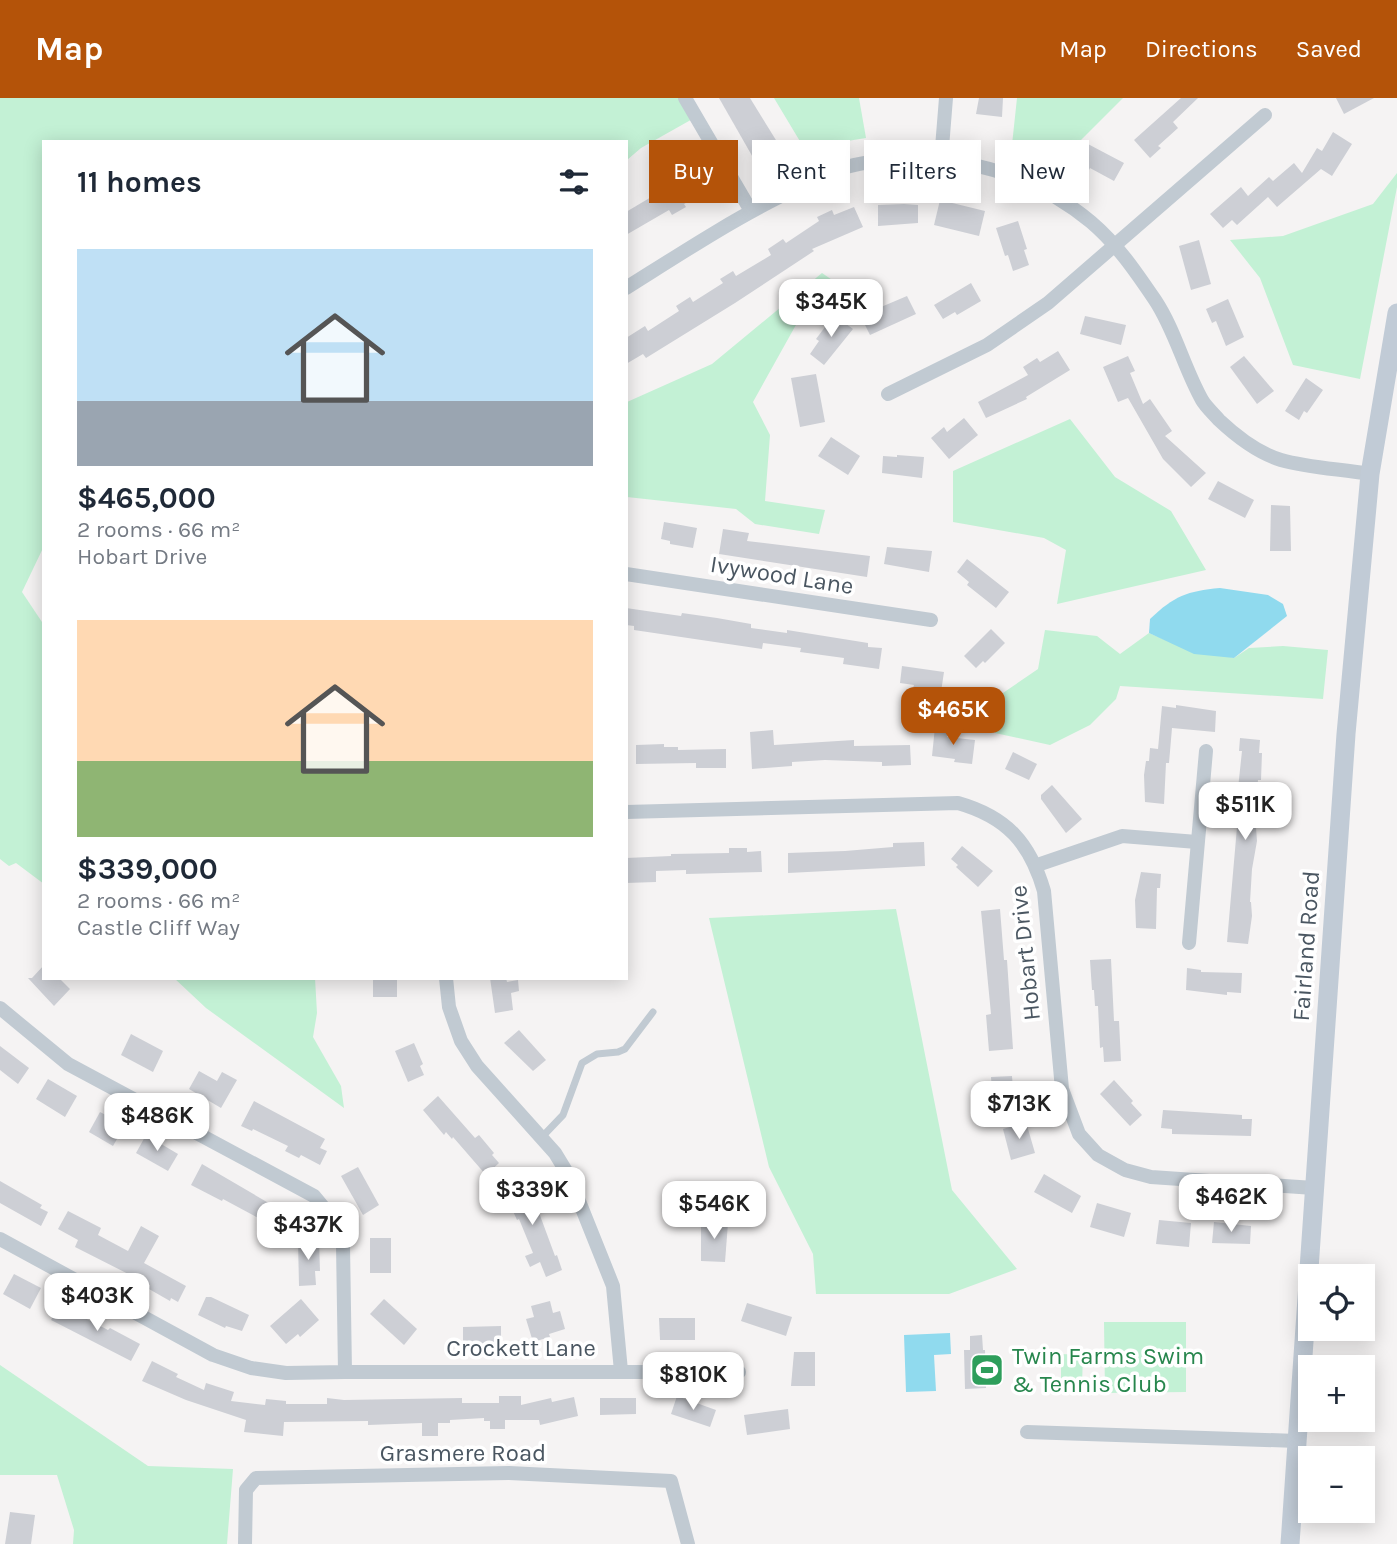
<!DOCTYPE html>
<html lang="en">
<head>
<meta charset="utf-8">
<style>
  :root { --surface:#fff; --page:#f6f6f7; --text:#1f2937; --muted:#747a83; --accent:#b45309 }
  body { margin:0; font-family:Karla,sans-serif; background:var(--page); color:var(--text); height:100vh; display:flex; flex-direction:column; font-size:26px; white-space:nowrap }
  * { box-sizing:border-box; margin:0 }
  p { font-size:23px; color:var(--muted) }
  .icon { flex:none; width:38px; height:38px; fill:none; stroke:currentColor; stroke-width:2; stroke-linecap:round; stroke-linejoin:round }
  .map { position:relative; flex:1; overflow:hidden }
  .details { position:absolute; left:42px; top:42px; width:586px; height:840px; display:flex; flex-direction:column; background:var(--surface); border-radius:0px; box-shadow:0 4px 18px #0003 }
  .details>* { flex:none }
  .banner { position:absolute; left:649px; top:42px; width:642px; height:63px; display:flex; gap:14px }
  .fabs { position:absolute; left:1298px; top:1166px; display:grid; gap:14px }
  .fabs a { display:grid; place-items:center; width:77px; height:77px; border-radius:0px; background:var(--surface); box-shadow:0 4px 18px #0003; font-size:35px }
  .price { position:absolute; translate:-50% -60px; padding:0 16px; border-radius:14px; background:#fff; color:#222; font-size:23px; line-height:46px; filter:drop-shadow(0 2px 4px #0008) }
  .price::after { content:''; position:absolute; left:50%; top:42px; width:21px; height:16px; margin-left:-10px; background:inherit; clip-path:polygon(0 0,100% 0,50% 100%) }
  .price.current { background:var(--accent); color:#fff }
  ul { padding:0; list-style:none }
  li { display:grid; align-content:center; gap:14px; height:371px; padding:0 35px }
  li span { display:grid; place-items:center; height:217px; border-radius:0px; color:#555 }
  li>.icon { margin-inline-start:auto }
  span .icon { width:126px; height:126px; fill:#fffc; stroke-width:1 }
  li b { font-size:30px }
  h2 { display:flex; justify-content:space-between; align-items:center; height:84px; padding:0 35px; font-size:30px }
  .chip { padding:0 24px; border-radius:0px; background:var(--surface); box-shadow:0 4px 18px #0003; font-size:24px; line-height:63px }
  .chip.current { background:var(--accent); color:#fff }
  header { display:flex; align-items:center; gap:42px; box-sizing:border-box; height:98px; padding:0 35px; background:var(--accent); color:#fff }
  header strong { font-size:33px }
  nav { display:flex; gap:38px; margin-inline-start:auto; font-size:24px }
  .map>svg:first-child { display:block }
  .green { fill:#c3f1d5 }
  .water { fill:#90daee }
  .building { fill:#cdcfd5 }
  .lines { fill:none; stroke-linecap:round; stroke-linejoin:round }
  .lane { stroke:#c1cad2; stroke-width:7 }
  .street { stroke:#c1cad2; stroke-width:14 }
  .secondary { stroke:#c1cbd6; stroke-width:19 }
  .labels { text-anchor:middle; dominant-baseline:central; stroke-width:7; stroke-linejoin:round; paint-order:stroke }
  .street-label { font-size:24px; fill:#4a5661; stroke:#fff }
  .leisure-label { font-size:24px; fill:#27864d; stroke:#fff; text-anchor:start }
</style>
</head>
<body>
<header>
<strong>Map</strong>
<nav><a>Map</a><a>Directions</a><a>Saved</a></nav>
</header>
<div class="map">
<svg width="1397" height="1446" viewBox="0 0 1397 1446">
  <rect width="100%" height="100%" fill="#f5f3f3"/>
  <g class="green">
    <path d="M 0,0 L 685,0 L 696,19 L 641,50 L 627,62 L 626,44 L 44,44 L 44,448 L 22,494 L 44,527 L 44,786 L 16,765 L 9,768 L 0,761 Z"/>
    <path d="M 774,0 L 859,0 L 866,40 L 804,50 Z"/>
    <path d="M 1017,0 L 1123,0 L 1067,56 L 1055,77 L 1056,56 L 1011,56 Z"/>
    <path d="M 1397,75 L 1397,89 L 1360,281 L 1293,267 L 1260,180 L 1230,142 L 1283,138 L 1373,106 Z"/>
    <path d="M 822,175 L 847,192 L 797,225 L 753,304 L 770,337 L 765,403 L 825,412 L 819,436 L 755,426 L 736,411 L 627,399 L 627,304 L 712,266 Z"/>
    <path d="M 1070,321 L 1115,379 L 1171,413 L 1206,472 L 1057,506 L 1066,452 L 1044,440 L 953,424 L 953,373 Z"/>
    <path d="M 1045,532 L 1097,538 L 1120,556 L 1149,535 L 1170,544 L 1234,560 L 1249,550 L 1283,548 L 1328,552 L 1323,601 L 1120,588 L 1116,601 L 1090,627 L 1050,647 L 995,635 L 997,599 L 1038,571 Z"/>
    <path d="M 896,811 L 952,1092 L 1017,1171 L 949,1196 L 816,1196 L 813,1156 L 769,1069 L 709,820 Z"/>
    <path d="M 174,880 L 315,880 L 317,915 L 313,939 L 341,988 L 344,1010 L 206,910 Z"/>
    <path d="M 1104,1224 L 1186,1224 L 1186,1294 L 1105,1295 Z"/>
    <path d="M 1061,1256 L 1083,1257 L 1082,1286 L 1061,1285 Z"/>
    <path d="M 0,1267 L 148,1368 L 233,1371 L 227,1446 L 73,1446 L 74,1432 L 57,1377 L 0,1377 Z"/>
  </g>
  <g class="water">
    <path d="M 1220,490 L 1268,497 L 1283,506 L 1287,518 L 1234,560 L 1194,556 L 1149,535 L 1150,521 C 1174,498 1187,493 1220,490 Z"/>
    <path d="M 950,1235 L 951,1256 L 934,1257 L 936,1293 L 906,1294 L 904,1237 Z"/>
  </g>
  <g class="building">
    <path d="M 719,0 L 750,0 L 779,47 L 755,63 Z"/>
    <path d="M 979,0 L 1003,0 L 1002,19 L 976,16 Z"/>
    <path d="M 1181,0 L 1198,0 L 1173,24 L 1178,30 L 1158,48 L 1161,50 L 1150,60 L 1134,42 Z"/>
    <path d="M 1336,0 L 1374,0 L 1344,16 Z"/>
    <path d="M 1333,34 L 1352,46 L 1332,78 L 1321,71 L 1277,109 L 1268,99 L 1237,127 L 1232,122 L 1223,130 L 1210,116 L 1241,89 L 1248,98 L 1269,79 L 1273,83 L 1294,65 L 1302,75 L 1317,50 L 1322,53 Z"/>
    <path d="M 1086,45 L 1124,65 L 1114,83 L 1090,70 L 1088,74 L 1075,67 Z"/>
    <path d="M 695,73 L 707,93 L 684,106 L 686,109 L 672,117 L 669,112 L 626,137 L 626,114 Z"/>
    <path d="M 940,102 L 985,113 L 979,138 L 934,127 Z"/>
    <path d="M 904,106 L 918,107 L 918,125 L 878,128 L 878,107 Z"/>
    <path d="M 854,109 L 863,129 L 812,151 L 814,153 L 735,205 L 646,260 L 643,256 L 626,266 L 626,240 L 645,228 L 648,233 L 679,213 L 676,208 L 690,199 L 693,204 L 723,185 L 720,181 L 733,173 L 736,178 L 771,157 L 768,151 L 783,141 L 786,145 L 819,123 L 817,119 L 832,112 L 834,117 Z"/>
    <path d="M 1018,123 L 1027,151 L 1024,152 L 1029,167 L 1013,173 L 1008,157 L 1005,158 L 996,130 Z"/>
    <path d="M 1199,142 L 1211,186 L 1191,192 L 1179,148 Z"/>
    <path d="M 971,185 L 981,203 L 957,217 L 955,214 L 943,221 L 934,207 Z"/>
    <path d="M 907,198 L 916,216 L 870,237 L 862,221 L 876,215 L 874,212 Z"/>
    <path d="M 1228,201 L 1244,239 L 1226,248 L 1216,223 L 1212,225 L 1206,211 Z"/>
    <path d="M 834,217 L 853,231 L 824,267 L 810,256 L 819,243 L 816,241 Z"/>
    <path d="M 1085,218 L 1126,227 L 1121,247 L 1080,236 Z"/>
    <path d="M 1058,253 L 1070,272 L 1026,299 L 1027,301 L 986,320 L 978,304 L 1028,277 L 1023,269 L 1037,260 L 1040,264 Z"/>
    <path d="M 1128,258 L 1135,273 L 1130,275 L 1143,306 L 1150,301 L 1172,333 L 1165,338 L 1206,375 L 1191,389 L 1163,361 L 1128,300 L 1118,304 L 1103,269 Z"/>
    <path d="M 1244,258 L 1274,293 L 1257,306 L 1230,269 Z"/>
    <path d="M 816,276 L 825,324 L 800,329 L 791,280 Z"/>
    <path d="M 1306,280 L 1323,292 L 1307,315 L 1304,313 L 1299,322 L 1285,313 Z"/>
    <path d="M 964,320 L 978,337 L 949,361 L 931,340 L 944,329 L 947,334 Z"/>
    <path d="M 831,339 L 860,358 L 848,377 L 818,358 Z"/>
    <path d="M 897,357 L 924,359 L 922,380 L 882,375 L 883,358 L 897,359 Z"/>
    <path d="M 1218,383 L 1254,402 L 1245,420 L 1208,401 Z"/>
    <path d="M 1271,407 L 1290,408 L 1291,453 L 1270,453 Z"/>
    <path d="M 664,424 L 697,430 L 693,450 L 670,446 L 670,443 L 661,441 Z"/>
    <path d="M 723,431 L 749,435 L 747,443 L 870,458 L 867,479 L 719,456 Z"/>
    <path d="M 887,449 L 932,453 L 929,474 L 884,466 Z"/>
    <path d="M 967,461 L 1009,494 L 996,510 L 967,487 L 969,484 L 957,474 Z"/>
    <path d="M 626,510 L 681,518 L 682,515 L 717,520 L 751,526 L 751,530 L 787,535 L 787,532 L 868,545 L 868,549 L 882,550 L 879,571 L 843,566 L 844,560 L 800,554 L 801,550 L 763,545 L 762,551 L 634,532 L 634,528 L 626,527 Z"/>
    <path d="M 991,531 L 1005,545 L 985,565 L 983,563 L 976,570 L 964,558 Z"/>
    <path d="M 902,568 L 944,574 L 941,594 L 913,590 L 914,587 L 900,585 Z"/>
    <path d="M 1176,607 L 1216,613 L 1215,634 L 1172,630 L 1169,665 L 1166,665 L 1164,706 L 1145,704 L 1144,677 L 1146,663 L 1149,663 L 1150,650 L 1158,651 L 1162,608 L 1176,610 Z"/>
    <path d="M 935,629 L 948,631 L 947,639 L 975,642 L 972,666 L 954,664 L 955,661 L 932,658 Z"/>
    <path d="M 773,632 L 774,647 L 854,642 L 854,648 L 910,647 L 911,667 L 882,668 L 882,664 L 825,662 L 792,664 L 792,668 L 752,671 L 750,634 Z"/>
    <path d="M 1240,640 L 1260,642 L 1259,655 L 1262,655 L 1261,682 L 1258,682 L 1255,716 L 1257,743 L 1252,771 L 1250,804 L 1251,804 L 1252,818 L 1248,846 L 1227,844 L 1237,729 L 1234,728 L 1242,653 L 1239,653 Z"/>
    <path d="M 664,646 L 664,649 L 678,649 L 678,652 L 726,651 L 726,670 L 696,670 L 696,665 L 636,666 L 636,647 Z"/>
    <path d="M 1013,654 L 1037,666 L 1029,682 L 1005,671 Z"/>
    <path d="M 1052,687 L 1082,721 L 1066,735 L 1041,701 L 1041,697 Z"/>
    <path d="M 924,744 L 925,768 L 788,775 L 788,755 L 845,753 L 893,749 L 893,745 Z"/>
    <path d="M 962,748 L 993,773 L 978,789 L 956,769 L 958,767 L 951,761 Z"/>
    <path d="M 729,750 L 747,750 L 747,754 L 761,753 L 762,774 L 686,776 L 686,772 L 656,773 L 656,784 L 626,785 L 626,760 L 671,758 L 671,756 L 729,755 Z"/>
    <path d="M 1141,774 L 1161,776 L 1160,790 L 1157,790 L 1156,831 L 1136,830 L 1135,802 Z"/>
    <path d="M 1000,811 L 1004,862 L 1007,862 L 1013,951 L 989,953 L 986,917 L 991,916 L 981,813 Z"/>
    <path d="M 1111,861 L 1114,923 L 1119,923 L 1121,963 L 1104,964 L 1103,949 L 1100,950 L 1098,908 L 1095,908 L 1094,892 L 1092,892 L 1090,862 Z"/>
    <path d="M 44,867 L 44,880 L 59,880 L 70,891 L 54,908 L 28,880 L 32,880 Z"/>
    <path d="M 1187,870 L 1201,872 L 1201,874 L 1242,875 L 1241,895 L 1227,894 L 1227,897 L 1186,892 Z"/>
    <rect x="373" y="880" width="24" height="19"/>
    <path d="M 490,880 L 506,880 L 507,884 L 518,882 L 519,893 L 511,895 L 513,912 L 495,915 Z"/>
    <path d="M 519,932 L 546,962 L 533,973 L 504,945 Z"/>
    <path d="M 131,936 L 163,953 L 153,974 L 121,957 Z"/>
    <path d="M 414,945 L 423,966 L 420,968 L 424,977 L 408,984 L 395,953 Z"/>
    <path d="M 0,948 L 29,970 L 18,986 L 0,972 Z"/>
    <path d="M 199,973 L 217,983 L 222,974 L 237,982 L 221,1010 L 189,991 Z"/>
    <path d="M 1012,978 L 1014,1005 L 993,1006 L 991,979 Z"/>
    <path d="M 48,981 L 77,998 L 65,1019 L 36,1001 Z"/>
    <path d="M 1114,982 L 1133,1003 L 1131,1005 L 1142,1017 L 1130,1028 L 1100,996 Z"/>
    <path d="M 438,998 L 475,1040 L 479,1037 L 494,1055 L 492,1057 L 499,1065 L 486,1077 L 453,1039 L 452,1041 L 446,1034 L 444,1037 L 423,1012 Z"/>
    <path d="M 254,1003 L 325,1041 L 320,1050 L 327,1053 L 320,1067 L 301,1057 L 299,1060 L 285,1053 L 288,1048 L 253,1031 L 252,1033 L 241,1028 Z"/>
    <path d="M 1163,1012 L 1242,1017 L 1242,1021 L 1252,1021 L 1251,1038 L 1172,1036 L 1172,1031 L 1161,1030 Z"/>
    <path d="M 100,1014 L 125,1027 L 113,1048 L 89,1034 Z"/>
    <path d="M 1026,1024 L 1035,1055 L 1011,1062 L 1003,1031 Z"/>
    <path d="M 146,1037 L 178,1056 L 168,1073 L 136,1055 Z"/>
    <path d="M 202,1066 L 284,1114 L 275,1129 L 223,1101 L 222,1103 L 191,1087 Z"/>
    <path d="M 358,1069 L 379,1107 L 363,1117 L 341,1078 Z"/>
    <path d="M 1044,1076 L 1081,1098 L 1072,1115 L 1034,1094 Z"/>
    <path d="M 520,1080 L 527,1094 L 531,1093 L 555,1158 L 557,1157 L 562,1172 L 546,1179 L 540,1164 L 530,1169 L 525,1158 L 533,1155 L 519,1121 L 517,1122 L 502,1089 Z"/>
    <path d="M 0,1083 L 42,1107 L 40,1110 L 48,1114 L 41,1128 L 0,1105 Z"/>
    <path d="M 1097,1105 L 1131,1115 L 1124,1139 L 1090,1129 Z"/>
    <path d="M 68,1113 L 101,1130 L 98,1137 L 128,1153 L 141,1128 L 159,1138 L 144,1165 L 186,1188 L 178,1204 L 171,1200 L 170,1203 L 149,1191 L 150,1187 L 75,1149 L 78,1142 L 58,1131 Z"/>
    <path d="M 1159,1122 L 1191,1125 L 1189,1149 L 1156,1146 Z"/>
    <path d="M 701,1123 L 728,1125 L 725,1164 L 701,1163 Z"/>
    <path d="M 1214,1124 L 1251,1128 L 1250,1146 L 1212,1145 Z"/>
    <rect x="370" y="1140" width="21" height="35"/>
    <path d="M 319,1142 L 320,1173 L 315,1173 L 316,1187 L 299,1188 L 298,1143 Z"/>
    <path d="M 14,1176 L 41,1190 L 30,1211 L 3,1196 Z"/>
    <path d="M 206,1199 L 211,1199 L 249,1217 L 242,1233 L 226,1228 L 225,1230 L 198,1217 Z"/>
    <path d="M 301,1201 L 319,1222 L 300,1239 L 298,1236 L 286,1246 L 270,1228 Z"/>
    <path d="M 384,1201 L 417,1231 L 404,1247 L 370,1216 Z"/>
    <path d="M 550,1203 L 553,1215 L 560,1213 L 565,1231 L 549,1236 L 550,1239 L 533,1244 L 526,1221 L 534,1219 L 531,1208 Z"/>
    <path d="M 747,1205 L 792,1219 L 786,1238 L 741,1223 Z"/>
    <path d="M 60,1207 L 108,1232 L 110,1230 L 140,1246 L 131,1263 L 51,1222 Z"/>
    <path d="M 659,1220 L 695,1220 L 695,1242 L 660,1242 Z"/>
    <path d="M 501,1228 L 501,1246 L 463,1247 L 463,1229 Z"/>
    <path d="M 982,1237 L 983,1252 L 985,1252 L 986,1290 L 965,1291 L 964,1252 L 970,1252 L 970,1238 Z"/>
    <path d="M 794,1254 L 815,1254 L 815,1288 L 791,1288 Z"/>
    <path d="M 152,1263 L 178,1276 L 176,1279 L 204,1292 L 206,1285 L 234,1294 L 231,1303 L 265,1307 L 266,1301 L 286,1303 L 286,1306 L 327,1306 L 327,1300 L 344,1302 L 462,1300 L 462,1305 L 499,1305 L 499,1298 L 521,1298 L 521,1307 L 551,1300 L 552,1304 L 574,1299 L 578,1318 L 540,1327 L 539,1322 L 505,1322 L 505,1331 L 490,1331 L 490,1323 L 484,1323 L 484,1320 L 450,1322 L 450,1325 L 438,1325 L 438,1338 L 422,1338 L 422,1325 L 368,1327 L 368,1323 L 284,1324 L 283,1338 L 244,1334 L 246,1322 L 186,1302 L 142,1283 Z"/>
    <path d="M 677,1298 L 716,1312 L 710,1329 L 671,1316 Z"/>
    <path d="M 600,1300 L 636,1300 L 636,1316 L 600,1317 Z"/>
    <path d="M 788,1311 L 790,1331 L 747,1337 L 744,1317 Z"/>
    <path d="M 10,1414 L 35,1417 L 31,1446 L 5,1446 Z"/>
  </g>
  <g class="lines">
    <path class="lane" d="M 542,1039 L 563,1017 L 582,965 L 597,956 L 618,954 L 625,951 L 653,914"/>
    <g class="street">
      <path d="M 685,0 L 751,113"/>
      <path d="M 941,62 L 946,0"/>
      <path d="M 626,190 C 677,158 727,125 781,98 C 795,91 809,82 823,76 C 914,44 1018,63 1091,124 C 1117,146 1136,174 1155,202 C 1175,232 1184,270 1202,302 C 1206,309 1214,316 1219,322 C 1236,338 1258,355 1281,362 C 1309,370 1341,371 1370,376"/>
      <path d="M 888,296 L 987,247 L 1048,205 L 1265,17"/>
      <path d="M 626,476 L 931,522"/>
      <path d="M 626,714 L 958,705 C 1007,719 1030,745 1044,793 L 1062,991 L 1079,1036 L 1098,1057 L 1125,1072 L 1151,1079 L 1314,1090"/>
      <path d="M 1037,767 L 1122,738 L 1197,744"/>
      <path d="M 1189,845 L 1206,653"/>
      <path d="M 446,880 L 449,909 L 461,943 L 477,968 L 555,1055 L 569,1078 L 613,1188 L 621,1273"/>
      <path d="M 0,910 L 68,966 L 314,1098 L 338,1127 L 343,1147 L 345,1274 L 286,1275 L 251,1270 L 213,1257 L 0,1141"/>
      <path d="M 345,1274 L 739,1274"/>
      <path d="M 1027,1334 L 1297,1343"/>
      <path d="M 245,1446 L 246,1392 L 256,1380 L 509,1375 L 671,1383 L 688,1446"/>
    </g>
    <path class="secondary" d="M 1290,1446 L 1346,636 L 1370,376 L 1397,215"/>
  </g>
  <defs>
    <symbol id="stadium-square" viewBox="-11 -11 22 22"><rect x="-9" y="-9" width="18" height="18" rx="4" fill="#2e9e5b" stroke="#fff"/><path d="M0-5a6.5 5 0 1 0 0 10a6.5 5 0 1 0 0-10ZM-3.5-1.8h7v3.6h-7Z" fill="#fff"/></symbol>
  </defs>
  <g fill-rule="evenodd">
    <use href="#stadium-square" x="968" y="1253" width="38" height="38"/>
  </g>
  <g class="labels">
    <g class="street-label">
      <text transform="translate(782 477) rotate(9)">Ivywood Lane</text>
      <text transform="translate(1306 848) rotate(-86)">Fairland Road</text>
      <text transform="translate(1025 855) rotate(-96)">Hobart Drive</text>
      <text x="521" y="1250">Crockett Lane</text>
      <text x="463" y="1355">Grasmere Road</text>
    </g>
    <g class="leisure-label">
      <text x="1012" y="1258">Twin Farms Swim<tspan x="1012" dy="28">&amp; Tennis Club</tspan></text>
    </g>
  </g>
</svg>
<div class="fabs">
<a><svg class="icon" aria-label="locate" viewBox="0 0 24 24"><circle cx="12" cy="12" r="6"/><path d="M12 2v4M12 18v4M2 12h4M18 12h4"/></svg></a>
<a>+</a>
<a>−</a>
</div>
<b class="price" style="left:831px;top:241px">$345K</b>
<b class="price current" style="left:953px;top:649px">$465K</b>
<b class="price" style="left:1245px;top:744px">$511K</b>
<b class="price" style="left:1019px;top:1043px">$713K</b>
<b class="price" style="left:157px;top:1055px">$486K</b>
<b class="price" style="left:532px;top:1129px">$339K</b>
<b class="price" style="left:1231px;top:1136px">$462K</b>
<b class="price" style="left:714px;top:1143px">$546K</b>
<b class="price" style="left:308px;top:1164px">$437K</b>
<b class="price" style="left:97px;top:1235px">$403K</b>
<b class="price" style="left:693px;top:1314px">$810K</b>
<div class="banner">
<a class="chip current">Buy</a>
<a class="chip">Rent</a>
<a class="chip">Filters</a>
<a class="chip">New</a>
</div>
<section class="details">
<h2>11 homes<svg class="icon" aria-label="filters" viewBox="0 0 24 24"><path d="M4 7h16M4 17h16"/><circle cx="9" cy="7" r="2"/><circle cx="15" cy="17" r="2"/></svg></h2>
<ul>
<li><span style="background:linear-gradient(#bfe0f5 70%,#9aa5b1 0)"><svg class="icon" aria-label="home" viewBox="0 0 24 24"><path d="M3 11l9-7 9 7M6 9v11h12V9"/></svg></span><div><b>$465,000</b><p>2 rooms · 66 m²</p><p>Hobart Drive</p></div></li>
<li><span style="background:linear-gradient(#ffd9b3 65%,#8fb573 0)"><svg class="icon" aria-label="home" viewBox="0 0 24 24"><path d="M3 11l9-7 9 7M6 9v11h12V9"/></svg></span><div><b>$339,000</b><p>2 rooms · 66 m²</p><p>Castle Cliff Way</p></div></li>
</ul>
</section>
</div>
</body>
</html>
